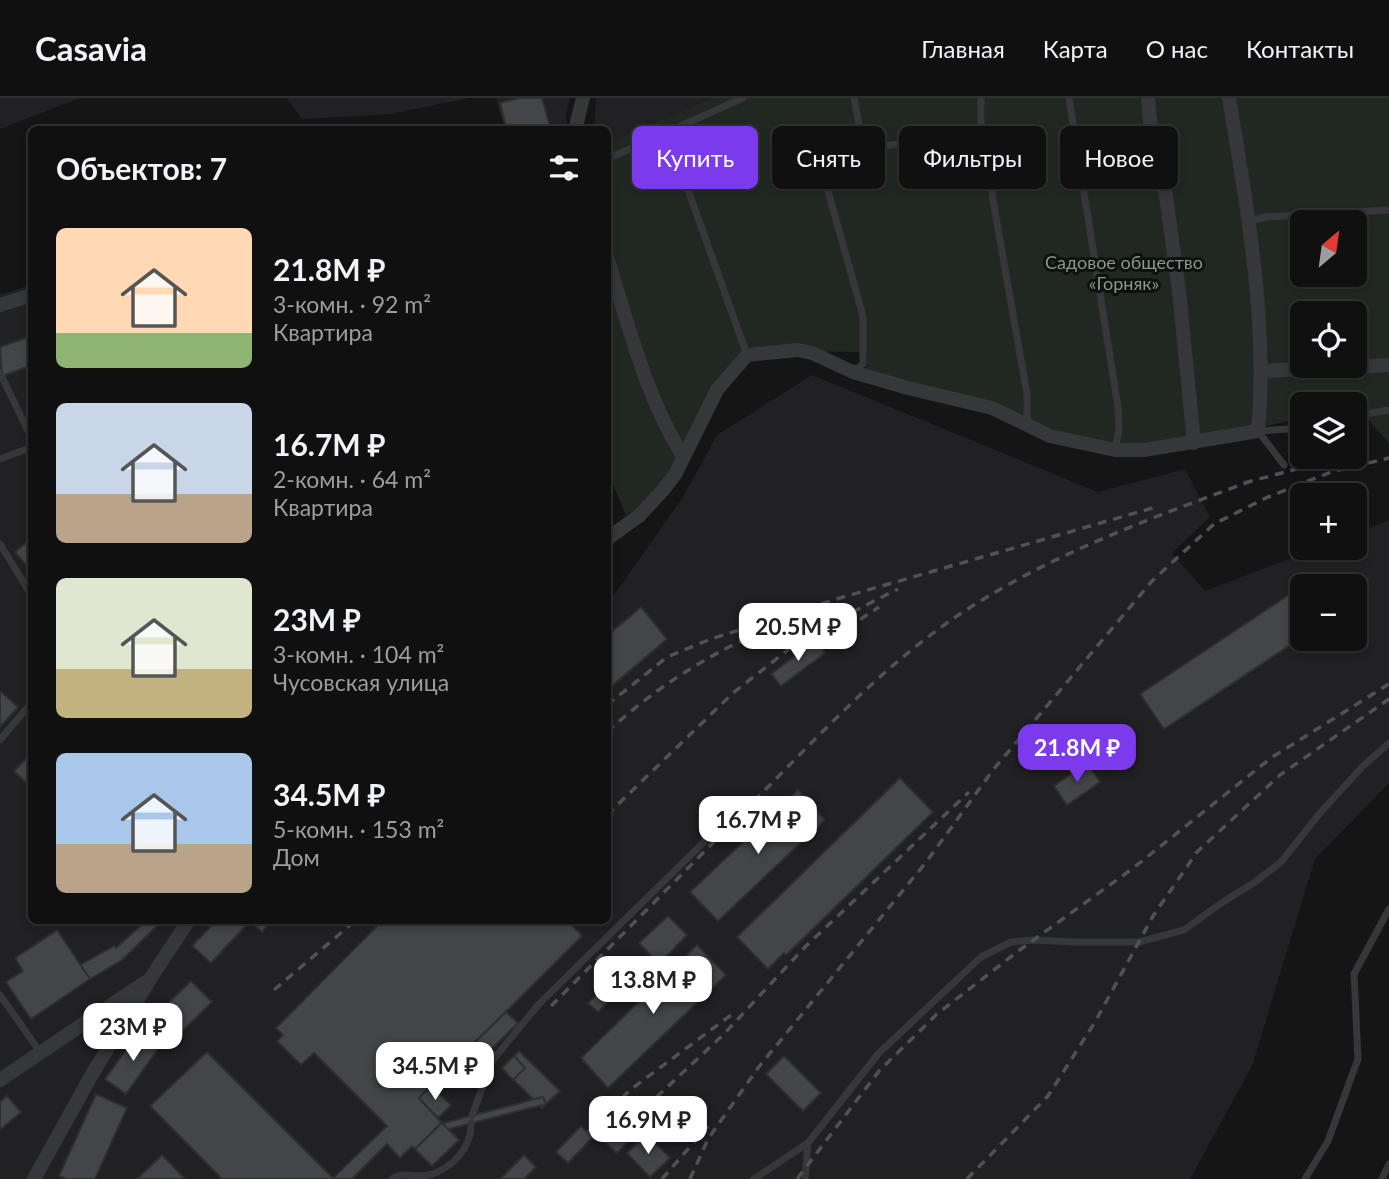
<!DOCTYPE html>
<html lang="ru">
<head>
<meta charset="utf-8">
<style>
  :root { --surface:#101010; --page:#1e1e1e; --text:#f1f3f6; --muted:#9c9d9f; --line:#303030; --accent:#7c3aed }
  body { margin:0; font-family:Lato,sans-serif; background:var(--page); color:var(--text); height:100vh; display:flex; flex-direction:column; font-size:26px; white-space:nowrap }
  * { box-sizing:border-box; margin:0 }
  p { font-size:23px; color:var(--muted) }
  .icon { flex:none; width:38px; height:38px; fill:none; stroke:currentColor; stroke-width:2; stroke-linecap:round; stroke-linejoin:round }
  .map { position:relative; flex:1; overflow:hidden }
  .drawer { position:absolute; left:28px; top:28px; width:583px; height:798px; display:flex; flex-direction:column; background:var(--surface); border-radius:10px; box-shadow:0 4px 10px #0003,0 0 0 2px var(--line) }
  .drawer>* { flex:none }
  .top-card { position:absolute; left:632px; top:28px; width:651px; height:63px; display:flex; gap:14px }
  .needle { width:46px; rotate:29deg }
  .tools { position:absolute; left:1290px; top:112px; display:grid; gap:14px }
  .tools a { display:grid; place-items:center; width:77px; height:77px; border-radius:10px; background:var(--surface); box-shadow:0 4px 10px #0003,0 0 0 2px var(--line); font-size:35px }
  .price { position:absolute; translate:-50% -60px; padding:0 16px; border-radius:14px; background:#fff; color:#222; font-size:23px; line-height:46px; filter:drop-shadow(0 2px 4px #0008) }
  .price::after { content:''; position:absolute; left:50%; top:42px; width:21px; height:16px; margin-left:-10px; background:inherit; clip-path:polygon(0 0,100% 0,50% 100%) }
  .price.current { background:var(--accent); color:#fff }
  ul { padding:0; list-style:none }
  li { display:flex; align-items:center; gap:21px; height:175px; padding:0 28px }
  li span { display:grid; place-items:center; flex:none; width:196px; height:140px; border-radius:10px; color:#555 }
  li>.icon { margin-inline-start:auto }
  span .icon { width:84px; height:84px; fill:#fffc; stroke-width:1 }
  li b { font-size:30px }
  h2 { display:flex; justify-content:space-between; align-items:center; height:84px; padding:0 28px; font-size:30px }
  .tag { padding:0 24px; border-radius:10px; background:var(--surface); box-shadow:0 4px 10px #0003,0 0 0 2px var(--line); font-size:24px; line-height:63px }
  .tag.current { background:var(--accent); color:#fff }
  header { display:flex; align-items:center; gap:42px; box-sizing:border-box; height:98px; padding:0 35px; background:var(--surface); border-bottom:2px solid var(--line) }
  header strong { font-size:33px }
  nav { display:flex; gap:38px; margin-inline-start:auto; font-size:24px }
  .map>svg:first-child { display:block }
  .built { fill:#212123; fill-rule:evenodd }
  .green { fill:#212822; fill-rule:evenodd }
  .building { fill:#444549; stroke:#2f2f32; stroke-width:2 }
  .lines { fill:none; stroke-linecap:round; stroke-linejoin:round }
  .lane { stroke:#36373b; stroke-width:7 }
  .street { stroke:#36373b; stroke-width:14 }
  .rail { stroke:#4f5155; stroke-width:3.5; stroke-dasharray:9 7; stroke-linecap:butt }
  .labels { text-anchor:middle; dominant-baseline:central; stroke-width:6; stroke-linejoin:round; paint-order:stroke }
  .park-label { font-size:18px; fill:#819d83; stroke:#101011 }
</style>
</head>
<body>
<header>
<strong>Casavia</strong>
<nav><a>Главная</a><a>Карта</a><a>О нас</a><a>Контакты</a></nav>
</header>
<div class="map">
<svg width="1389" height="1081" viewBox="0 0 1389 1081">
  <rect width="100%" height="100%" fill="#151516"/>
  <g class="built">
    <path d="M 0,0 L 80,0 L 0,31 Z"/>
    <path d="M 287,0 L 469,0 L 391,16 L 302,21 Z"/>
    <path d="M 496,0 L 570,0 L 566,14 L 567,31 L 504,31 Z"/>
    <path d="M 596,0 L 712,0 L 607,45 L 607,32 L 594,31 Z"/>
    <path d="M 31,187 L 32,822 L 607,822 L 607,507 L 683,399 L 717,337 L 812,277 L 1098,394 L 1185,371 L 1210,419 L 1172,455 L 1205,493 L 1318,450 L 1354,450 L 1355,436 L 1389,422 L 1389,685 L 1315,761 L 1252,968 L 1190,1081 L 0,1081 L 0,197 ZM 1302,488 L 1354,488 L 1354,541 L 1302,541 Z"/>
  </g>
  <path class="green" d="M 712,0 L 1389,0 L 1389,345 L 1357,309 L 1355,309 L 1354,306 L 1302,306 L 1302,320 L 1247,332 L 1125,349 L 1031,328 L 866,276 L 867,254 L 771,253 L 747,257 L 674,367 L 641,409 L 626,417 L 607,372 L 607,45 ZM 1302,124 L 1354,124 L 1354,177 L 1302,177 ZM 1302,215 L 1354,215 L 1354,268 L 1302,268 Z"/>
  <g class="building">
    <path d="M 520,0 L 542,0 L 551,32 L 507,32 L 500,5 Z"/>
    <path d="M 32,238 L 32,267 L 2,278 L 0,249 Z"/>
    <path d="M 32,440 L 32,472 L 31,473 L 15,454 Z"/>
    <path d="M 1293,494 L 1302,508 L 1302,539 L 1164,631 L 1140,596 Z"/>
    <path d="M 641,509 L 667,541 L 607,592 L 607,538 Z"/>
    <path d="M 816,542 L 825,555 L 781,588 L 771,576 Z"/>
    <path d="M 0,593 L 18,609 L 0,629 Z"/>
    <path d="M 32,655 L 32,690 L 14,673 Z"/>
    <path d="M 1087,665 L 1100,684 L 1067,707 L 1054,688 Z"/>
    <path d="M 900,680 L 933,714 L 786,857 L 784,855 L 768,871 L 737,839 Z"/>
    <path d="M 798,692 L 825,722 L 718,823 L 690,794 Z"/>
    <path d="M 668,818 L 687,837 L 659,866 L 639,845 Z"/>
    <path d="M 147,822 L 163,822 L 122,862 L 90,881 L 80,867 L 114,848 L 116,850 Z"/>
    <path d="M 217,822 L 273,822 L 262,834 L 250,823 L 211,865 L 192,848 Z"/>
    <path d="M 383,822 L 567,822 L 582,838 L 419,1000 L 442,1025 L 415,1051 L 412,1048 L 400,1060 L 387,1046 L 352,1081 L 222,1081 L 150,1008 L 207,954 L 333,1080 L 387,1028 L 314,955 L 301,967 L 277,943 L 283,937 L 276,930 Z"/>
    <path d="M 57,832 L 90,881 L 31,921 L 6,884 L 23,873 L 15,860 Z"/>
    <path d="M 697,847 L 726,877 L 608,990 L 581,960 Z"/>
    <path d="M 617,871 L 628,883 L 612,900 L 600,888 Z"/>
    <path d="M 191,883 L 212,904 L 175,940 L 154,919 Z"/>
    <path d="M 600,893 L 609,903 L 598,914 L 588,905 Z"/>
    <path d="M 506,914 L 518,925 L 476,966 L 464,955 Z"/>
    <path d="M 140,933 L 160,948 L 126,996 L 105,981 Z"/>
    <path d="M 519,953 L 560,993 L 542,1010 L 502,970 Z"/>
    <path d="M 514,958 L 525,970 L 513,982 L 502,970 Z"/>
    <path d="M 784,958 L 821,995 L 803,1013 L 766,976 Z"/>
    <path d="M 431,988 L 451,1007 L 438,1020 L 419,1000 Z"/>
    <path d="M 96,996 L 127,1010 L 95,1081 L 66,1081 L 59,1078 Z"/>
    <path d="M 7,998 L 21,1014 L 0,1032 L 0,1004 Z"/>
    <path d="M 543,999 L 546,1006 L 430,1036 L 440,1026 Z"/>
    <path d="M 623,1011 L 642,1029 L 617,1055 L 598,1038 Z"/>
    <path d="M 442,1025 L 459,1042 L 432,1068 L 415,1051 Z"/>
    <path d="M 581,1028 L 593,1039 L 568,1065 L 556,1054 Z"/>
    <path d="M 646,1036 L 670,1060 L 650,1079 L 627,1055 Z"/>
    <path d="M 162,1057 L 185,1081 L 137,1081 Z"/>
    <path d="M 524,1057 L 536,1069 L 524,1081 L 500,1081 Z"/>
  </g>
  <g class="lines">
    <g class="lane">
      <path d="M 854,0 L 863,49"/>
      <path d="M 981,0 L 981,27 L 986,38 L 993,102 L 1027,296 L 1027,320 L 1024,325"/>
      <path d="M 1069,0 L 1118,309 L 1119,332 L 1115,352"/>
      <path d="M 667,33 L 747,257"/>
      <path d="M 607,61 L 743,0"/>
      <path d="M 1250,123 L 1266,119 L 1389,112"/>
      <path d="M 853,273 L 863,266 L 863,218 L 817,54 L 986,38"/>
      <path d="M 0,275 L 32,341"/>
      <path d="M 1354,318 L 1389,312"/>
      <path d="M 0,361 L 32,349"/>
      <path d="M 1284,367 L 1258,333 L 1302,330"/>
      <path d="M 0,446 L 32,498"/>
      <path d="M 0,642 L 32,604"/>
      <path d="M 0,897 L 40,954"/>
      <path d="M 472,1018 L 492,963 L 539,906 L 711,737"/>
      <path d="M 392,1081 C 404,1072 416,1081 429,1077 C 452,1071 472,1049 471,1025"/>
      <path d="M 754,1081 L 808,1045 L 878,956 L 981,859 L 1011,844 L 1033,842 L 1074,844 L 1139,844 L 1184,832 L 1220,806 L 1255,784 L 1281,764 L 1320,715 L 1363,668 L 1389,645"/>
      <path d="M 805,1081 L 808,1045"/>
      <path d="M 1305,1081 L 1328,1043 L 1358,961 L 1354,876 L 1389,811"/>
      <path d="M 1382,1081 L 1389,1066"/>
    </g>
    <g class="street">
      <path d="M 1148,0 L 1150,24 L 1166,98 L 1179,193 L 1194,345"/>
      <path d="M 575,32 L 583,0"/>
      <path d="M 607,160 C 629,227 645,298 683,358"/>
      <path d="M 0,207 L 32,197"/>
      <path d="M 1262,273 L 1389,267"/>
      <path d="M 607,441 L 640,417 L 664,391 L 676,375 L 717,292 L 747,257 L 798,252 L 812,255 L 853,274 L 908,290 L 992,310 L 1050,338 L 1115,352 L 1144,352 L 1258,333 C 1268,224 1247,108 1229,0"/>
      <path d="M 0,982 L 144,885"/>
      <path d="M 34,1081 L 91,978 L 150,881 L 189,822"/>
    </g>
    <g class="rail">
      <path d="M 1244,385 L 1327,363 L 1359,358"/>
      <path d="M 820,548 L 879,509"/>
      <path d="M 607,607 L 667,559 L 711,541 L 840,500 L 1156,409"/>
      <path d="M 607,634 C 652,593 703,559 759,535"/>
      <path d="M 607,717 L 733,595 L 807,537 L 898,491"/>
      <path d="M 274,892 L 356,822"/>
      <path d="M 551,908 C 623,836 695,763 767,690 C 828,628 890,562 963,514 C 1053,455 1152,420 1251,383"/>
      <path d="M 633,1021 L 723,937 L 805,849 L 969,694"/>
      <path d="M 588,1034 L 630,992 L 731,917"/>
      <path d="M 662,1081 L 708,1028"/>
      <path d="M 690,1081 L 708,1041 L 758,970 L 927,763 L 993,672 L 1152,483 L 1214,426 L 1268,399 L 1331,374 L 1389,360"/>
      <path d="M 797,1081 L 879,973 L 937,916 L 1021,851 L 1132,771 L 1271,660 L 1389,586"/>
      <path d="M 967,1081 L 1048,998 L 1095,924 L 1153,818 L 1197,754 L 1280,677 L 1389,601"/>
    </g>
  </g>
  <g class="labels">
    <g class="park-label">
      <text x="1124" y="164">Садовое общество<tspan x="1124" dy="21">«Горняк»</tspan></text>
    </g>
  </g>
</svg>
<div class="tools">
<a><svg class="needle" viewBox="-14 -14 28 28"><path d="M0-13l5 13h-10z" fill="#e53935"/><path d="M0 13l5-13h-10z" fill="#9c9d9f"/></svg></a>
<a><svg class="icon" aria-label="locate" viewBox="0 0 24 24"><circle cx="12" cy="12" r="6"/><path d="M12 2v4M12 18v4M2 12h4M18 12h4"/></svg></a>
<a><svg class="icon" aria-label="layers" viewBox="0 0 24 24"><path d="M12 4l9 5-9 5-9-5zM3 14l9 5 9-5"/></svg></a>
<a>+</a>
<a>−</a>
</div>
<b class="price" style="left:798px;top:565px">20.5M ₽</b>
<b class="price current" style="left:1077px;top:686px">21.8M ₽</b>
<b class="price" style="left:758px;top:758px">16.7M ₽</b>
<b class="price" style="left:653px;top:918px">13.8M ₽</b>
<b class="price" style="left:133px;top:965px">23M ₽</b>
<b class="price" style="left:435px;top:1004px">34.5M ₽</b>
<b class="price" style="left:648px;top:1058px">16.9M ₽</b>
<div class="top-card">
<a class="tag current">Купить</a>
<a class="tag">Снять</a>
<a class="tag">Фильтры</a>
<a class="tag">Новое</a>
</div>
<section class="drawer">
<h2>Объектов: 7<svg class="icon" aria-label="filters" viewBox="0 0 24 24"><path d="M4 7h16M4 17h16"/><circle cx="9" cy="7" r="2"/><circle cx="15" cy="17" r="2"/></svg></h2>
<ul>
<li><span style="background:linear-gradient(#ffd9b3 75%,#8fb573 0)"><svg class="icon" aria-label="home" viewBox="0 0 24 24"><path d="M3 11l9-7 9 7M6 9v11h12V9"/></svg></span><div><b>21.8M ₽</b><p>3-комн. · 92 m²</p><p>Квартира</p></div></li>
<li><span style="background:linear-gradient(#c9d6e8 65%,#b9a48a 0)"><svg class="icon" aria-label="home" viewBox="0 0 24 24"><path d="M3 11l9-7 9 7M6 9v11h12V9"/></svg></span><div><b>16.7M ₽</b><p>2-комн. · 64 m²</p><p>Квартира</p></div></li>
<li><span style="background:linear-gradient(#dfe7d0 65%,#c2b280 0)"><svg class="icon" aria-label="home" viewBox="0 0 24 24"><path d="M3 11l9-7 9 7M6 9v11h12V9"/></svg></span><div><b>23M ₽</b><p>3-комн. · 104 m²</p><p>Чусовская улица</p></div></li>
<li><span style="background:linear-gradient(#a9c7e8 65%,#b9a48a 0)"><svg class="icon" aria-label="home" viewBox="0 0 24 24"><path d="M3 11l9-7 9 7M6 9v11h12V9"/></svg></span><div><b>34.5M ₽</b><p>5-комн. · 153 m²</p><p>Дом</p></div></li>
</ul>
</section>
</div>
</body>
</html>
